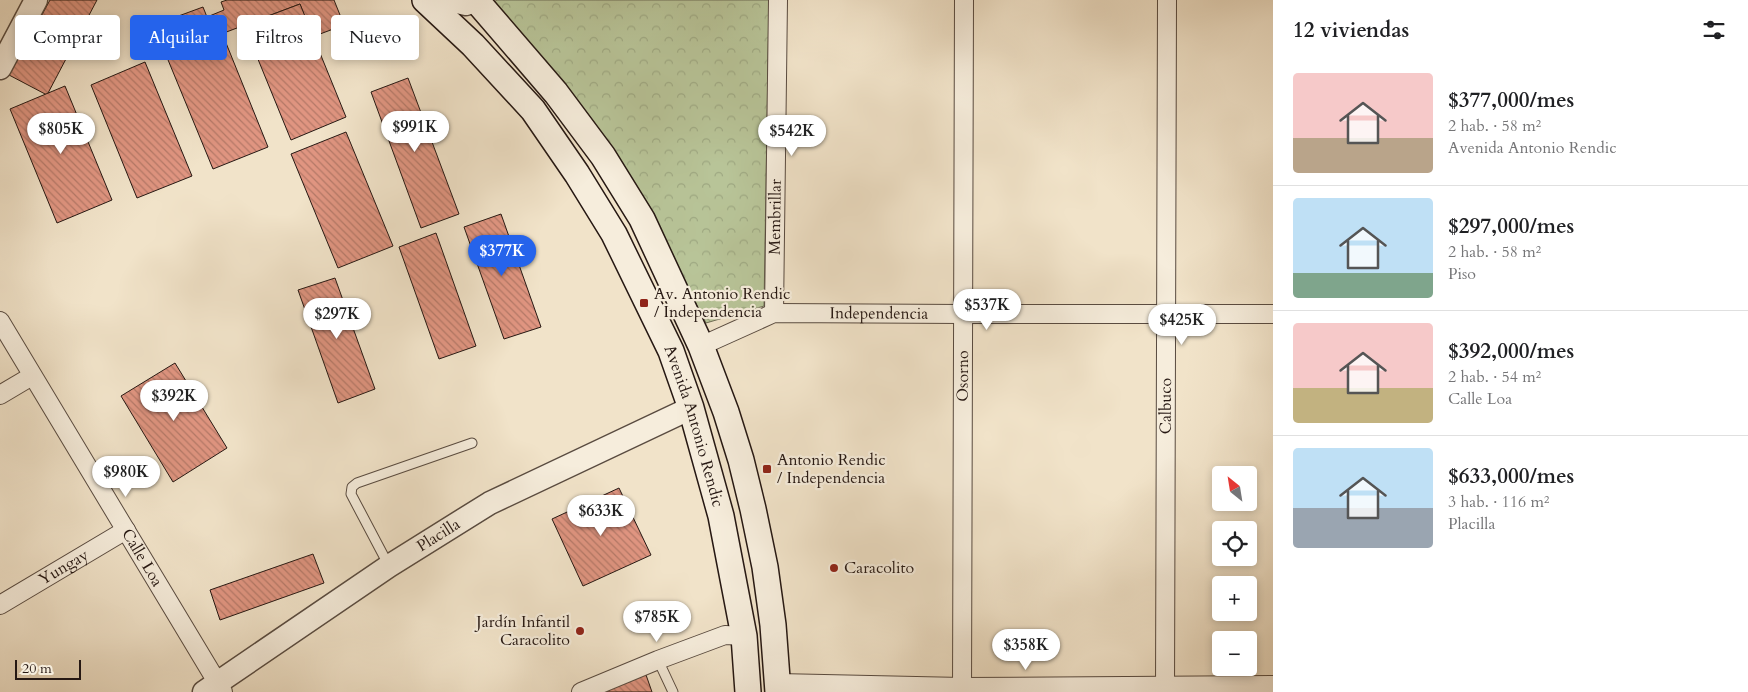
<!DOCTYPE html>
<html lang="es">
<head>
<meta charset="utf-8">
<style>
  :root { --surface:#fff; --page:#f2f2f2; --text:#202124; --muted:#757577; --line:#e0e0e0; --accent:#2563eb }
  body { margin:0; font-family:Cardo,serif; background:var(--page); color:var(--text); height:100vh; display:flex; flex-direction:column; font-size:19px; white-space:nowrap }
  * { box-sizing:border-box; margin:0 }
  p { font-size:16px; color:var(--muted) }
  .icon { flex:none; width:28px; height:28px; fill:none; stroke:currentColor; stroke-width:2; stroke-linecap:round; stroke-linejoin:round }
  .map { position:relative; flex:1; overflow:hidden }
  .panel { display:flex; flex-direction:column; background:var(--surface); width:475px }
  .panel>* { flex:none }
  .banner { position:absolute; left:15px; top:15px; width:475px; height:45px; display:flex; gap:10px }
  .needle { width:32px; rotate:330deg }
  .buttons { position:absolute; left:1212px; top:466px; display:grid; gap:10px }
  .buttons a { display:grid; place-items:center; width:45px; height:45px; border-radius:5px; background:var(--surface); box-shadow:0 2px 8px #0003; font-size:25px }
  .scale { position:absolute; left:15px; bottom:12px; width:66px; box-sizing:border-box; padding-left:5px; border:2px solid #261813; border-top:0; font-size:14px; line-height:18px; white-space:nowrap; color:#261813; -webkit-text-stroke:4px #f6eddc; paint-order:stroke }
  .price { position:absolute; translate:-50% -42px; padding:0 11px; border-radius:18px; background:#fff; color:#222; font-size:16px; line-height:32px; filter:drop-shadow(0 1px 2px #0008) }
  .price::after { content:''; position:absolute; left:50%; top:30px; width:15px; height:11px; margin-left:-8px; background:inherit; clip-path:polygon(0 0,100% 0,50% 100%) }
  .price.active { background:var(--accent); color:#fff }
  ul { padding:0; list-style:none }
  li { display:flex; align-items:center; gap:15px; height:125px; padding:0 20px }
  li+li { border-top:1px solid var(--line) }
  li span { display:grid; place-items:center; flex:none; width:140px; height:100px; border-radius:5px; color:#555 }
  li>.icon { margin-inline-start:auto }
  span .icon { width:60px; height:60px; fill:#fffc; stroke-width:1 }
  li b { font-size:21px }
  h2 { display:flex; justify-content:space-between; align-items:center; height:60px; padding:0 20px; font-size:21px }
  .tag { padding:0 18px; border-radius:5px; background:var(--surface); box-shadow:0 2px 8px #0003; font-size:18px; line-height:45px }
  .tag.active { background:var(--accent); color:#fff }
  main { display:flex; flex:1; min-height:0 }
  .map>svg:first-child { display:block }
  .forest { fill:url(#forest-crowns); stroke:#6f6e56 }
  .building { fill:url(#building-back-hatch); stroke:#261813 }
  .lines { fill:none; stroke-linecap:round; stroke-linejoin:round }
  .service-casing { stroke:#594b40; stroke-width:11 }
  .minor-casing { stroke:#594b40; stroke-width:20 }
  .tertiary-casing { stroke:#594b40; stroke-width:25 }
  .secondary-casing { stroke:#261813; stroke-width:28 }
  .service { stroke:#f6eddc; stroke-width:9 }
  .minor { stroke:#f6eddc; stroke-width:18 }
  .tertiary { stroke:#f6eddc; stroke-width:22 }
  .secondary { stroke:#f6eddc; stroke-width:25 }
  .poi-dot { fill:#8f2418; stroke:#f6eddc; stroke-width:2 }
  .labels { text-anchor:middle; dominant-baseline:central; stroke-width:4.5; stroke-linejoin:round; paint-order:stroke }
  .street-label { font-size:16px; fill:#261813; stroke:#f6eddc }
  .poi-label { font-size:16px; fill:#261813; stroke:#f6eddc; text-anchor:start }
</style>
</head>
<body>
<main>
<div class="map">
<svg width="1273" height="692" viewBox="0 0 1273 692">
  <defs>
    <pattern id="forest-crowns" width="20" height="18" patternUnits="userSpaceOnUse" patternTransform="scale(1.25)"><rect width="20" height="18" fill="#b8c498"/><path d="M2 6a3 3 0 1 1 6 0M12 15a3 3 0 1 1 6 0" fill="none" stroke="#9ea882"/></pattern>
    <pattern id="building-back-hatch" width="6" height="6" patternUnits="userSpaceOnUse" patternTransform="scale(1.25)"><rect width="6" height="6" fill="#e09581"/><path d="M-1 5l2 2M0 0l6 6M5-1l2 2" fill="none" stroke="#b57968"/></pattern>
  </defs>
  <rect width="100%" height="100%" fill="#f1e3c9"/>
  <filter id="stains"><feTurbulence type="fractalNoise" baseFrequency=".004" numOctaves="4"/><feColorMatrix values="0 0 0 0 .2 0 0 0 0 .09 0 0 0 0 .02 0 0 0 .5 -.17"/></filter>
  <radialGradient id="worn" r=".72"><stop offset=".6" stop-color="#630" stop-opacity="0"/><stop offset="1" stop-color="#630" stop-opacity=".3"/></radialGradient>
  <path class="forest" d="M 497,0 L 769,0 L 764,306 L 706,323 L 650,214 L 492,3 Z"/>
  <g class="building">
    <path d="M 50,0 L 97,0 L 47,95 L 9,75 Z"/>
    <path d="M 227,0 L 334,0 L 344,25 L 312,37 L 300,4 L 166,55 L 154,25 L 203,7 L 207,17 L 224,10 L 221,2 Z"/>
    <path d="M 300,4 L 346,117 L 291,140 L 244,25 Z"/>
    <path d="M 222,33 L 268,147 L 213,169 L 166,55 Z"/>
    <path d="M 145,62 L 192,176 L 137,198 L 91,85 Z"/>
    <path d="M 408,78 L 459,214 L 421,228 L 371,92 Z"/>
    <path d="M 65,86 L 112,200 L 57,223 L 10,109 Z"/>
    <path d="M 346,132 L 393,246 L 338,268 L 291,154 Z"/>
    <path d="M 501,214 L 541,327 L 504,339 L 464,227 Z"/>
    <path d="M 436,233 L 476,346 L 439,359 L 399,247 Z"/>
    <path d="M 335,278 L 375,389 L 338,403 L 298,290 Z"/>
    <path d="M 175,363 L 227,448 L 173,482 L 121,396 Z"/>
    <path d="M 619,488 L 651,555 L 583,586 L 552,519 Z"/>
    <path d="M 313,554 L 324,583 L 220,620 L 210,590 Z"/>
    <path d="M 645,672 L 652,692 L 605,692 Z"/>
  </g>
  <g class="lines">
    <defs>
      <g id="service">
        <path d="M 389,566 L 351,494 L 352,487 L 357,483 L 472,443"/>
        <path d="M 658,660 L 673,692"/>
      </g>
      <g id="minor">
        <path id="s1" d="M 774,313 L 778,0"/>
        <path id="s2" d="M 0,321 L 223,692"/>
        <path id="s3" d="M 701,346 L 774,313 L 963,314 L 1273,314"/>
        <path d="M 0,395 L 32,376"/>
        <path id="s4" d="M 0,605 L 126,530"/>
        <path d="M 778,683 L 962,687 L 1273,685"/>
        <path d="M 581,692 L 658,660 L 725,635 L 744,636"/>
        <path id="s5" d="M 962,692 L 964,0"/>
        <path id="s6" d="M 1165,692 L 1167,0"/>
      </g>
      <g id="tertiary">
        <path d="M 448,0 L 466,4 L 478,0"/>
        <path d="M 0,68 L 36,0"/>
        <path id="s7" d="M 204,692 L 389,566 L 490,503 L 691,408"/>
      </g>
      <g id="secondary">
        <path id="s8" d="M 425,0 L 473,45 L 533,110 L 577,174 L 614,234 L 671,351 L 691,408 L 721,516 L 744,636 L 748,692"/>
        <path d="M 476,0 L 556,93 L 603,156 L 642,219 L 701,346 L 726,412 L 741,460 L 753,509 L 765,567 L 773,625 L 778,692"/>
      </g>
    </defs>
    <use href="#service" class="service-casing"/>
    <use href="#minor" class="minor-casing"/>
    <use href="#tertiary" class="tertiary-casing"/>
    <use href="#secondary" class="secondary-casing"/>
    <use href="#service" class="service"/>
    <use href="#minor" class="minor"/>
    <use href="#tertiary" class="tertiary"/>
    <use href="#secondary" class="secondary"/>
  </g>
  <g class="poi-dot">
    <rect x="639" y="298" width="10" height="10" rx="2.5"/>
    <rect x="762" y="464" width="10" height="10" rx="2.5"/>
    <circle cx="834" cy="568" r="5"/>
    <circle cx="580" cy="631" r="5"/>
  </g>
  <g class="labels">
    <g class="street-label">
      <text stroke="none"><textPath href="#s1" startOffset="96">Membrillar</textPath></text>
      <text stroke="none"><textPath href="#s3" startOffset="185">Independencia</textPath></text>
      <text stroke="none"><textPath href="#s5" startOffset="316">Osorno</textPath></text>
      <text stroke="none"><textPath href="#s6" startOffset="286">Calbuco</textPath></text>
      <text stroke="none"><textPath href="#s8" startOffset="511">Avenida Antonio Rendic</textPath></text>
      <text stroke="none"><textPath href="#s7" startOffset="282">Placilla</textPath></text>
      <text stroke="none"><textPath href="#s2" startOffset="276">Calle Loa</textPath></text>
      <text stroke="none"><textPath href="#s4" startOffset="74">Yungay</textPath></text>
    </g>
    <g class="poi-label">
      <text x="654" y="294">Av. Antonio Rendic<tspan x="654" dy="18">/ Independencia</tspan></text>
      <text x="777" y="460">Antonio Rendic<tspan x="777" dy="18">/ Independencia</tspan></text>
      <text x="844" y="568">Caracolito</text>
      <text x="570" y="622" text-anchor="end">Jardín Infantil<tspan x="570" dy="18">Caracolito</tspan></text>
    </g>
  </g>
  <rect width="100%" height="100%" filter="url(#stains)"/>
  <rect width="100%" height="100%" fill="url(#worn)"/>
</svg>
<div class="buttons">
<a><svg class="needle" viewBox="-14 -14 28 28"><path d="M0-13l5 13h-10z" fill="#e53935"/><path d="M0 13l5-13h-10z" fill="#757577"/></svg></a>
<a><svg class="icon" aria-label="locate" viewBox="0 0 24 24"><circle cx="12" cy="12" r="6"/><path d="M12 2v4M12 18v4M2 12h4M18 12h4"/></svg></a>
<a>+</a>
<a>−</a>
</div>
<div class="scale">20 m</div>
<b class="price" style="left:415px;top:153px">$991K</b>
<b class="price" style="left:61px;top:155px">$805K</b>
<b class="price" style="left:792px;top:157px">$542K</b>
<b class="price active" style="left:502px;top:277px">$377K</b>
<b class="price" style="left:987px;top:331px">$537K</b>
<b class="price" style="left:337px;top:340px">$297K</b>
<b class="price" style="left:1182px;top:346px">$425K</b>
<b class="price" style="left:174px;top:422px">$392K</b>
<b class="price" style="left:126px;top:498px">$980K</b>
<b class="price" style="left:601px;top:537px">$633K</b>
<b class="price" style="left:657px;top:643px">$785K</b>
<b class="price" style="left:1026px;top:671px">$358K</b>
<div class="banner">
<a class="tag">Comprar</a>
<a class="tag active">Alquilar</a>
<a class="tag">Filtros</a>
<a class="tag">Nuevo</a>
</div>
</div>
<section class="panel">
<h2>12 viviendas<svg class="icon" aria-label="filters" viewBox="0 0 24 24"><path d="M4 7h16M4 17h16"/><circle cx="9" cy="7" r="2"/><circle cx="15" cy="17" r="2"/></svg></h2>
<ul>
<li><span style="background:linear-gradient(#f6c9c9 65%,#b9a48a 0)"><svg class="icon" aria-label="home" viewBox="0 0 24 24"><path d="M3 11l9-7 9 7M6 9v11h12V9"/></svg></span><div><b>$377,000/mes</b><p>2 hab. · 58 m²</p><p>Avenida Antonio Rendic</p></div></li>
<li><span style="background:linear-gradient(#bfe0f5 75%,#7fa58c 0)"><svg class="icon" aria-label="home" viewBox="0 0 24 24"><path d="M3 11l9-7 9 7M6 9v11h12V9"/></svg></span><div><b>$297,000/mes</b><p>2 hab. · 58 m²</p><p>Piso</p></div></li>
<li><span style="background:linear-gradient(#f6c9c9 65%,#c2b280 0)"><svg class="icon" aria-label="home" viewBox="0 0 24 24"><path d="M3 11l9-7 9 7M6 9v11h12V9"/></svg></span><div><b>$392,000/mes</b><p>2 hab. · 54 m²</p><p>Calle Loa</p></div></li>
<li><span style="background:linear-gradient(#bfe0f5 60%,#9aa5b1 0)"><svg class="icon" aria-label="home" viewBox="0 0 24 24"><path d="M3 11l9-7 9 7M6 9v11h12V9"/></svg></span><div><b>$633,000/mes</b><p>3 hab. · 116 m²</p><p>Placilla</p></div></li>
</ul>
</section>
</main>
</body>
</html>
